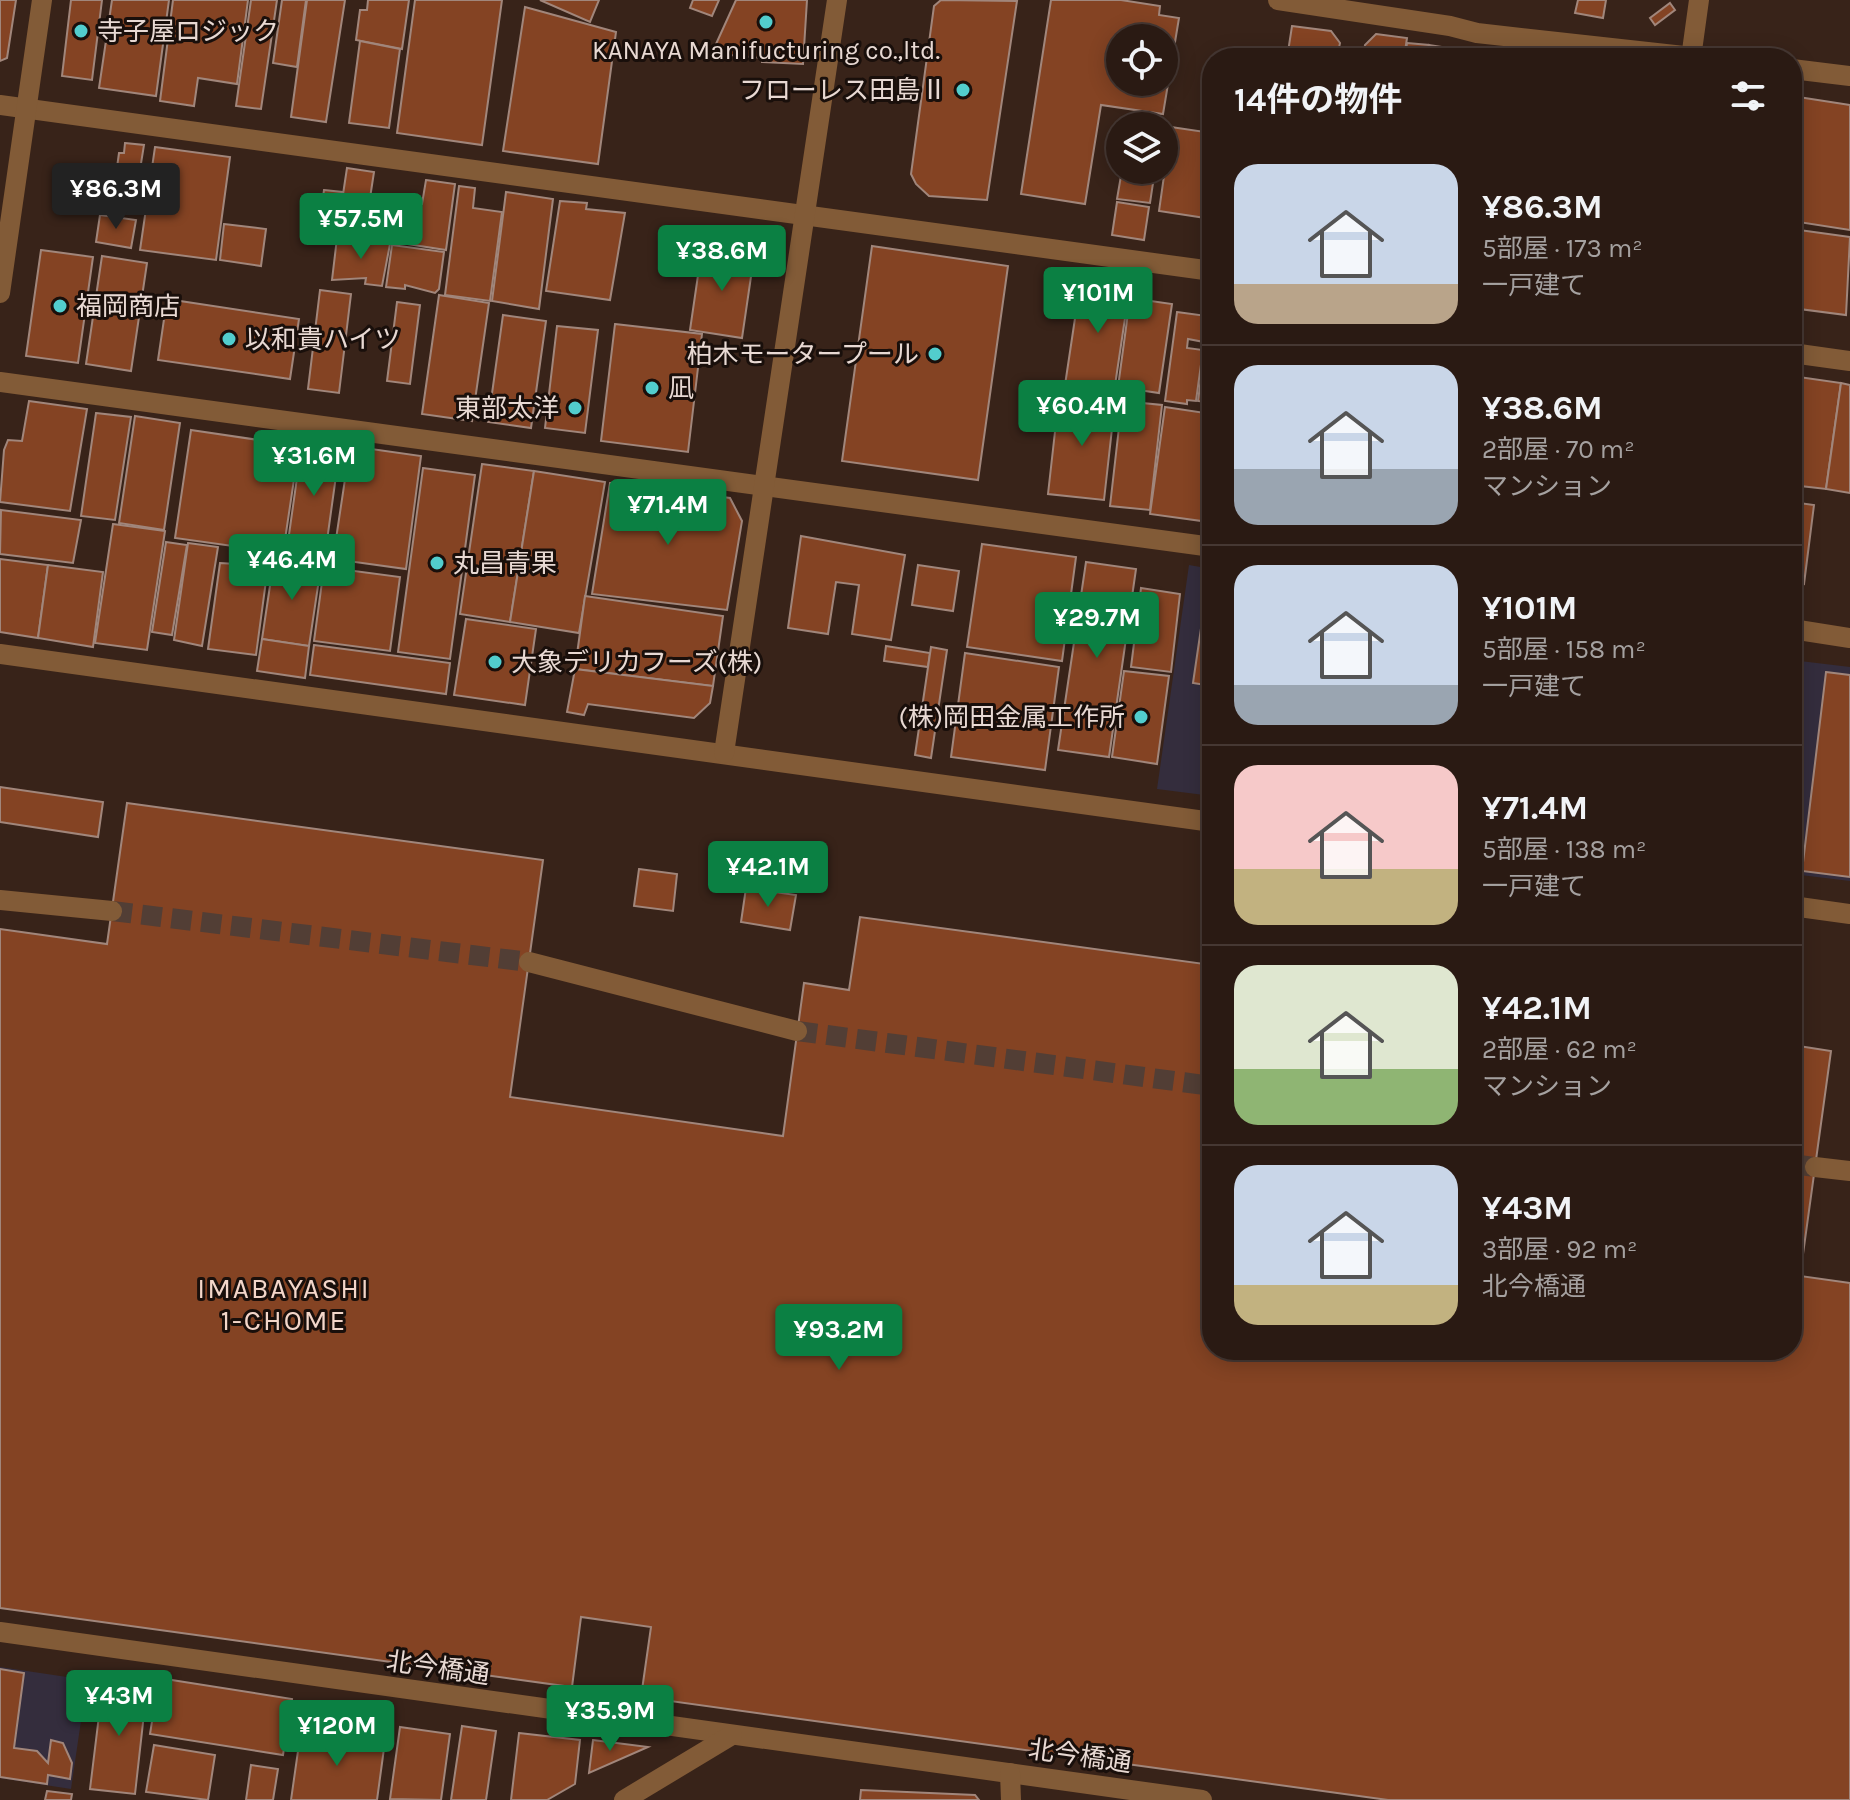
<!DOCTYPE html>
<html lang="ja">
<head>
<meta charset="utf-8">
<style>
  :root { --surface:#2a1a13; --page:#362721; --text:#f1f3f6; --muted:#a5a1a0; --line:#463833; --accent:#0b8043 }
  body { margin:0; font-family:Karla,"Noto Sans JP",sans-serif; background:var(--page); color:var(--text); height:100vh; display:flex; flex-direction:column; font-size:30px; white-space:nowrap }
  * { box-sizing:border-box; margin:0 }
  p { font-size:26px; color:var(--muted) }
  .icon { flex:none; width:44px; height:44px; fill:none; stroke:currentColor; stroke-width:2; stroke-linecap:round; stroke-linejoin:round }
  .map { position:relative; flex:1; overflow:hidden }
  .panel { position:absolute; left:1202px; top:48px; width:600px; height:1312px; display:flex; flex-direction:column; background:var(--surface); border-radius:32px; box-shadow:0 4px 20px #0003,0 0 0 2px var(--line) }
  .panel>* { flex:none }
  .controls { position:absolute; left:1106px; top:24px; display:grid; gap:16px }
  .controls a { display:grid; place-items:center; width:72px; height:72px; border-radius:50%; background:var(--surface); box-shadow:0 4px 20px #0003,0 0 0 2px var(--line); font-size:40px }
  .price { position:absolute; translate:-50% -68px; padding:0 18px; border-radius:8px; background:var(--accent); color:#fff; font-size:26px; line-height:52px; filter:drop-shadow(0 2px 4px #0008) }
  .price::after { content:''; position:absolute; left:50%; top:48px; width:24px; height:18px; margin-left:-12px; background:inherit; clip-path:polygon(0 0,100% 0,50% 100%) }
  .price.current { background:#222; color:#fff }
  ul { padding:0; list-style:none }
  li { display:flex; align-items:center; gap:24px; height:200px; padding:0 32px }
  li+li { border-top:2px solid var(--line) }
  li span { display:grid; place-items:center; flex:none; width:224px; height:160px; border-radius:24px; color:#555 }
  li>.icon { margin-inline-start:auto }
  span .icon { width:96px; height:96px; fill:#fffc; stroke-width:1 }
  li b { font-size:34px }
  h2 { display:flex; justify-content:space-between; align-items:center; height:96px; padding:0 32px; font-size:34px }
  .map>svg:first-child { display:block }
  .commercial { fill:#342d3d }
  .building { fill:#844323; stroke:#a1867b; stroke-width:2; fill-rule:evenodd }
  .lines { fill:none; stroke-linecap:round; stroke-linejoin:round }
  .minor-tunnel { stroke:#523e35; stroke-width:20; stroke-dasharray:20 10; stroke-linecap:butt }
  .minor { stroke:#825b37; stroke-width:20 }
  .poi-dot { fill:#52cdcd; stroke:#190f0b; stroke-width:3 }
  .labels { text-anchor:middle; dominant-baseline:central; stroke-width:6; stroke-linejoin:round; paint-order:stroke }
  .poi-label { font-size:26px; fill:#e8d9d3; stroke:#190f0b; text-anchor:start }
  .street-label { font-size:26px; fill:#e8d9d3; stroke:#190f0b }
  .neighbourhood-label { font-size:28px; letter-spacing:2px; fill:#f3d6c9; stroke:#190f0b }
</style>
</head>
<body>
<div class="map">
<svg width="1850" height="1800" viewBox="0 0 1850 1800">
  <rect width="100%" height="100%" fill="#382319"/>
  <g class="commercial">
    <path d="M 1189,565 L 1212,569 L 1212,796 L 1157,789 Z"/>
    <path d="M 1800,661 L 1850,667 L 1850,881 L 1792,874 L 1792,723 Z"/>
    <path d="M 0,1667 L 87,1680 L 71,1789 L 0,1778 Z"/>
  </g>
  <g class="building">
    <path d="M 0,0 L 16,0 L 7,58 L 0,61 Z"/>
    <path d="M 71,0 L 102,0 L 92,80 L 62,76 Z"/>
    <path d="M 112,0 L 169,0 L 156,96 L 99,88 Z"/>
    <path d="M 173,0 L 248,0 L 237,84 L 198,78 L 194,106 L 160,101 Z"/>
    <path d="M 251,0 L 277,0 L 261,109 L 236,106 Z"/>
    <path d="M 282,0 L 306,0 L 297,67 L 273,63 Z"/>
    <path d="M 307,0 L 345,0 L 326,122 L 291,117 Z"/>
    <path d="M 368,0 L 409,0 L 402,49 L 356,40 L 360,10 L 367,10 Z"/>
    <path d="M 415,0 L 502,0 L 482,145 L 397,133 Z"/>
    <path d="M 540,0 L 599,0 L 590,22 Z"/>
    <path d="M 693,0 L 719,0 L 712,16 L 690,8 Z"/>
    <path d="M 736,0 L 807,0 L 803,64 L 762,62 L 762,58 L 730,55 L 716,44 Z"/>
    <path d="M 941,0 L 1017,1 L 987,200 L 929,196 L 916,184 L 911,174 L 934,6 Z"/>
    <path d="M 1051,0 L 1121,0 L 1160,6 L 1159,15 L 1179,18 L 1163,114 L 1101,105 L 1085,204 L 1021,194 ZM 1120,38 L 1164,38 L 1164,82 L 1120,82 Z"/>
    <path d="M 1578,0 L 1606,0 L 1603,18 L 1575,13 Z"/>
    <path d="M 1670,3 L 1675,10 L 1655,25 L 1650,18 Z"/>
    <path d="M 525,7 L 616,32 L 598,164 L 503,151 Z"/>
    <path d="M 1292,26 L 1331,31 L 1340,43 L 1337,58 L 1288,52 Z"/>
    <path d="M 1376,34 L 1407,38 L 1404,58 L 1363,58 L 1365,45 Z"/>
    <path d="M 360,41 L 400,49 L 389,128 L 349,123 Z"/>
    <path d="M 1407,43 L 1429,45 L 1427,58 L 1405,58 Z"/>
    <path d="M 1429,45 L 1468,51 L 1467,58 L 1427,58 Z"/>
    <path d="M 1468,51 L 1525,58 L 1467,58 Z"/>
    <path d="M 1792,96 L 1850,105 L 1850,230 L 1792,221 Z"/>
    <path d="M 1171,127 L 1212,133 L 1212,219 L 1159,211 Z"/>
    <path d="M 125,143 L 144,145 L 133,213 L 111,210 L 119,153 L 124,153 Z"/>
    <path d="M 155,147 L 230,157 L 216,260 L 140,250 Z"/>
    <path d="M 347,168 L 374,172 L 370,198 L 382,199 L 376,240 L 337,234 Z"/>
    <path d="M 1122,170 L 1155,170 L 1150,203 L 1117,199 Z"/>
    <path d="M 102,178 L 111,179 L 109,205 L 99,203 Z"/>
    <path d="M 426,180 L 455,184 L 446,250 L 407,244 L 413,203 L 422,204 Z"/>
    <path d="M 459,186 L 475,188 L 473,208 L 502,212 L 490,301 L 445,295 Z"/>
    <path d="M 324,190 L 342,192 L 335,241 L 317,239 Z"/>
    <path d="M 506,192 L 553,199 L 539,309 L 492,301 Z"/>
    <path d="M 560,201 L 587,203 L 586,209 L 625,213 L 610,300 L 546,291 Z"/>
    <path d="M 1117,202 L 1149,207 L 1144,240 L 1112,235 Z"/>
    <path d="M 100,215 L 136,220 L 131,248 L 96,242 Z"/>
    <path d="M 224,224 L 266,229 L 261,266 L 220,260 Z"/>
    <path d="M 1792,229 L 1850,237 L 1846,315 L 1792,308 Z"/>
    <path d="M 337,238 L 390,244 L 382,286 L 365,284 L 366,278 L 332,280 Z"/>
    <path d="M 392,245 L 444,252 L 439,289 L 435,293 L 405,285 L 405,289 L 386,287 Z"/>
    <path d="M 872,246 L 1008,266 L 978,480 L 842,461 Z"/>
    <path d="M 702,248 L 754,256 L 742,338 L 690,330 Z"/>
    <path d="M 41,250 L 93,257 L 78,363 L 26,356 Z"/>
    <path d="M 102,256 L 147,263 L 131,371 L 86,364 Z"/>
    <path d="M 1110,275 L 1131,278 L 1114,392 L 1065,385 L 1080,285 L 1108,289 Z"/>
    <path d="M 320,290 L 351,294 L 339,393 L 308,389 Z"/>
    <path d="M 439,295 L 489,303 L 472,421 L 422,414 Z"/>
    <path d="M 1130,298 L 1172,304 L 1159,393 L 1118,387 Z"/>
    <path d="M 167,299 L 299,319 L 290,379 L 158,360 Z"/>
    <path d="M 397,302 L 420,305 L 410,384 L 387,381 Z"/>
    <path d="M 1177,312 L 1207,316 L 1204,342 L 1188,339 L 1187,348 L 1203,350 L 1196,401 L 1187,400 L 1187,404 L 1165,401 Z"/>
    <path d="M 503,315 L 546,321 L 531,428 L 488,422 Z"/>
    <path d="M 1209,317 L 1212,317 L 1212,403 L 1198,401 Z"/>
    <path d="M 615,324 L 702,334 L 688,452 L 601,441 Z"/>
    <path d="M 557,326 L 598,330 L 585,433 L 545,428 Z"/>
    <path d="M 1792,376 L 1841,383 L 1826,489 L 1792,485 Z"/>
    <path d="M 1841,383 L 1850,385 L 1850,493 L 1826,489 Z"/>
    <path d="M 1059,396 L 1115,402 L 1104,500 L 1048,494 Z"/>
    <path d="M 29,401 L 87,409 L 70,511 L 0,502 L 4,450 L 8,440 L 22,441 Z"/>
    <path d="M 1122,401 L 1162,405 L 1150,510 L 1110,506 Z"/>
    <path d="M 1165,407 L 1212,414 L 1209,522 L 1150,514 Z"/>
    <path d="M 96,413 L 131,417 L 115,520 L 81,516 Z"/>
    <path d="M 135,416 L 180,423 L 164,530 L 119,523 Z"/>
    <path d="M 191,430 L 299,446 L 283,553 L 175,538 Z"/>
    <path d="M 302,442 L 340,447 L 325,555 L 287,549 Z"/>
    <path d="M 350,446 L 421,456 L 406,569 L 333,559 Z"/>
    <path d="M 482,464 L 534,471 L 510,622 L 460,614 Z"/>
    <path d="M 423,468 L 475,475 L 450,659 L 398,652 Z"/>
    <path d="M 534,471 L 605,482 L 579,633 L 510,622 Z"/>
    <path d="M 610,483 L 730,498 L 742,521 L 727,610 L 592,594 Z"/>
    <path d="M 1792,502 L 1814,505 L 1804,584 L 1792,582 Z"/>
    <path d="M 1,510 L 81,520 L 73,563 L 0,554 Z"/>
    <path d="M 113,524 L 165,531 L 147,650 L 95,643 Z"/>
    <path d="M 801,536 L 905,555 L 891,640 L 852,634 L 859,585 L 836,582 L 828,634 L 788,628 Z"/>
    <path d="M 166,542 L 187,545 L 172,635 L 152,632 Z"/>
    <path d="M 188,543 L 218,547 L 202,646 L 174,640 Z"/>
    <path d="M 982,544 L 1076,557 L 1062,661 L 967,647 Z"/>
    <path d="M 0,559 L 48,565 L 38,638 L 0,632 Z"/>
    <path d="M 274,559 L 321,566 L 309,646 L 262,639 Z"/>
    <path d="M 1086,562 L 1136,569 L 1109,757 L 1058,750 Z"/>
    <path d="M 220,563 L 268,566 L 256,655 L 208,649 Z"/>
    <path d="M 48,565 L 103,572 L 93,647 L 38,638 Z"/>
    <path d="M 918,565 L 959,571 L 953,611 L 912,605 Z"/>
    <path d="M 324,567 L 400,577 L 390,651 L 314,641 Z"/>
    <path d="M 1209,574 L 1212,574 L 1212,686 L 1193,683 Z"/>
    <path d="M 1141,588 L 1180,594 L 1171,672 L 1131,667 Z"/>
    <path d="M 585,596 L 723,616 L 713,686 L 575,669 Z"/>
    <path d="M 466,619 L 536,629 L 525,705 L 454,695 Z"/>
    <path d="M 262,639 L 309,646 L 305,678 L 257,671 Z"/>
    <path d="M 314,645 L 450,663 L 446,694 L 310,675 Z"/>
    <path d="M 886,646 L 930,653 L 928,667 L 884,661 Z"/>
    <path d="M 931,647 L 947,650 L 931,758 L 915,755 Z"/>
    <path d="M 965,653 L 1059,667 L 1045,770 L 951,757 Z"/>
    <path d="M 575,669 L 713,686 L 710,703 L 694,718 L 588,704 L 584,715 L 567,712 Z"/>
    <path d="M 1124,671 L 1169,676 L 1157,764 L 1112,757 Z"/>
    <path d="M 1826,672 L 1850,675 L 1850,877 L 1802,871 Z"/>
    <path d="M 0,787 L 103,802 L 98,837 L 0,822 Z"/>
    <path d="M 127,803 L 543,860 L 510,1097 L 783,1136 L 804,983 L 849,990 L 860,917 L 1212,965 L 1212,1350 L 1792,1350 L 1792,1045 L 1831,1051 L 1800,1276 L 1850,1283 L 1850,1800 L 1388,1800 L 641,1697 L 651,1627 L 581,1617 L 572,1687 L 0,1608 L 0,929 L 107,944 Z"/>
    <path d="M 639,869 L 677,874 L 673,911 L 634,906 Z"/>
    <path d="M 746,888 L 796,895 L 790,930 L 741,922 Z"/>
    <path d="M 0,1669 L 24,1673 L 14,1748 L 37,1751 L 48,1763 L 51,1740 L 63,1743 L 72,1763 L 70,1779 L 48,1775 L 47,1784 L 0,1777 Z"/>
    <path d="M 159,1678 L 292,1699 L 283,1755 L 150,1734 Z"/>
    <path d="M 103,1683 L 147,1687 L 135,1794 L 90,1789 Z"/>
    <path d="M 462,1726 L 496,1731 L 486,1800 L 451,1800 Z"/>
    <path d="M 400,1727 L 450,1734 L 441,1800 L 390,1799 Z"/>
    <path d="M 301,1730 L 385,1741 L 377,1800 L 291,1800 Z"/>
    <path d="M 519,1733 L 580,1740 L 575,1784 L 547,1800 L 511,1800 Z"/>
    <path d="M 593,1740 L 648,1747 L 589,1773 Z"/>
    <path d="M 154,1745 L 215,1755 L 208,1800 L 146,1792 Z"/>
    <path d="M 251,1765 L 278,1769 L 273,1800 L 246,1800 Z"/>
    <path d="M 861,1790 L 975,1795 L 979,1800 L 860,1800 Z"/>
    <path d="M 47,1791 L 72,1794 L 71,1800 L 45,1800 Z"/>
  </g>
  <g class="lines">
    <g class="minor-tunnel">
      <path d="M 112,911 L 529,962"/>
      <path d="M 797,1031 L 1212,1086"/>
      <path d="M 1792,1164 L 1815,1167"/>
    </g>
    <g class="minor">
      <path d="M 1278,0 L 1450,26 L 1477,33 L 1702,58"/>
      <path d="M 1691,58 L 1699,0"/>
      <path d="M 1792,69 L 1850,76"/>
      <path d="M 0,105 L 1212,271"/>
      <path d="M 0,293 L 42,0"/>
      <path d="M 1792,353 L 1850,361"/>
      <path d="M 0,382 L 1212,547"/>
      <path d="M 1792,629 L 1850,638"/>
      <path d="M 0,654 L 1212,822"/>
      <path d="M 724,753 L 837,0"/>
      <path d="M 0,900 L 112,911"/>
      <path d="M 1792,906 L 1850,914"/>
      <path d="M 529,962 L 797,1031"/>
      <path d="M 1815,1167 L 1850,1171"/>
      <path d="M 0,1632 L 1202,1800"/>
      <path d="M 1010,1773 L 1011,1800"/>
      <path d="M 624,1800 L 732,1735"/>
    </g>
  </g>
  <g class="poi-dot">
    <circle cx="766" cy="22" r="8"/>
    <circle cx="81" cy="31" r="8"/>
    <circle cx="963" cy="90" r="8"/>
    <circle cx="60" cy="306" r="8"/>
    <circle cx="229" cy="339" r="8"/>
    <circle cx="935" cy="354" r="8"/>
    <circle cx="652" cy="388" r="8"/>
    <circle cx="575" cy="408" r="8"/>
    <circle cx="437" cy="563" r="8"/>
    <circle cx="495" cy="662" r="8"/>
    <circle cx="1141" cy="717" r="8"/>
  </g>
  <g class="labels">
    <g class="poi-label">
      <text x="97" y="31">寺子屋ロジック</text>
      <text x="766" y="50" text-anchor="middle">KANAYA Manifucturing co.,ltd.</text>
      <text x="947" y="90" text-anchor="end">フローレス田島Ⅱ</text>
      <text x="76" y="306">福岡商店</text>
      <text x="245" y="339">以和貴ハイツ</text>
      <text x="919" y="354" text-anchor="end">柏木モータープール</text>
      <text x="668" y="388">凪</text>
      <text x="559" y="408" text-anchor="end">東部太洋</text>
      <text x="453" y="563">丸昌青果</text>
      <text x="511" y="662">大象デリカフーズ(株)</text>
      <text x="1125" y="717" text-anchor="end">(株)岡田金属工作所</text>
    </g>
    <g class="street-label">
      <text transform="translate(438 1668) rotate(8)">北今橋通</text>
      <text transform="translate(1080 1756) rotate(8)">北今橋通</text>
    </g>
    <g class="neighbourhood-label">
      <text x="284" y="1288">IMABAYASHI<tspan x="284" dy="32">1-CHOME</tspan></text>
    </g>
  </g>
</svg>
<div class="controls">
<a><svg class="icon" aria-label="locate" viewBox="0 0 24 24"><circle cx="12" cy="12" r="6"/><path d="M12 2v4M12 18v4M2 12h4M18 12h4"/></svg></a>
<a><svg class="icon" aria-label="layers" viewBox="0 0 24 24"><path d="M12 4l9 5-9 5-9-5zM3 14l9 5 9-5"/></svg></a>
</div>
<b class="price current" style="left:116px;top:231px">¥86.3M</b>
<b class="price" style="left:361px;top:261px">¥57.5M</b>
<b class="price" style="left:722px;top:293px">¥38.6M</b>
<b class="price" style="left:1098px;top:335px">¥101M</b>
<b class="price" style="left:1082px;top:448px">¥60.4M</b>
<b class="price" style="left:314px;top:498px">¥31.6M</b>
<b class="price" style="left:668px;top:547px">¥71.4M</b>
<b class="price" style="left:292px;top:602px">¥46.4M</b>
<b class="price" style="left:1097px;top:660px">¥29.7M</b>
<b class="price" style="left:768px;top:909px">¥42.1M</b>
<b class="price" style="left:839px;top:1372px">¥93.2M</b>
<b class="price" style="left:119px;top:1738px">¥43M</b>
<b class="price" style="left:610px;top:1753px">¥35.9M</b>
<b class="price" style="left:337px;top:1768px">¥120M</b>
<section class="panel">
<h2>14件の物件<svg class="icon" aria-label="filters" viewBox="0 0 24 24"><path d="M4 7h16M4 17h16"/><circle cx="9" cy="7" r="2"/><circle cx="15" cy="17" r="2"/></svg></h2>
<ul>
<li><span style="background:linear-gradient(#c9d6e8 75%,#b9a48a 0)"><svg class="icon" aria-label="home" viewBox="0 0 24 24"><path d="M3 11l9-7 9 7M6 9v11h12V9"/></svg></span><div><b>¥86.3M</b><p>5部屋 · 173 m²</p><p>一戸建て</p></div></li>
<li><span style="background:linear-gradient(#c9d6e8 65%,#9aa5b1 0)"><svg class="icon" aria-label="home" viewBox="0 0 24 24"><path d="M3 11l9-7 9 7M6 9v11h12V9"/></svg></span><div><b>¥38.6M</b><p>2部屋 · 70 m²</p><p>マンション</p></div></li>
<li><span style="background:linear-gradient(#c9d6e8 75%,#9aa5b1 0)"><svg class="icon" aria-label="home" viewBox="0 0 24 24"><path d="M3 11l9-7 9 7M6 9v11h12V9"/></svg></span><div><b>¥101M</b><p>5部屋 · 158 m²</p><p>一戸建て</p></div></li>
<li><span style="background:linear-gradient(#f6c9c9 65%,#c2b280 0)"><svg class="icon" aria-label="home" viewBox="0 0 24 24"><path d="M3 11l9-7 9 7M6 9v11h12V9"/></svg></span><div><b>¥71.4M</b><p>5部屋 · 138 m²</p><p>一戸建て</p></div></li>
<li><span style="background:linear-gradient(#dfe7d0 65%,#8fb573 0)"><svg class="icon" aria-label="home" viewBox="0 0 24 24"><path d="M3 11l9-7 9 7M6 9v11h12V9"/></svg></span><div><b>¥42.1M</b><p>2部屋 · 62 m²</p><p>マンション</p></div></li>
<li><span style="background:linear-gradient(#c9d6e8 75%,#c2b280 0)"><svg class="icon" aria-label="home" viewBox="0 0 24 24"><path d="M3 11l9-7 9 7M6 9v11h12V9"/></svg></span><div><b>¥43M</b><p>3部屋 · 92 m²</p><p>北今橋通</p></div></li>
</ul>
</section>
</div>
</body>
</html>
